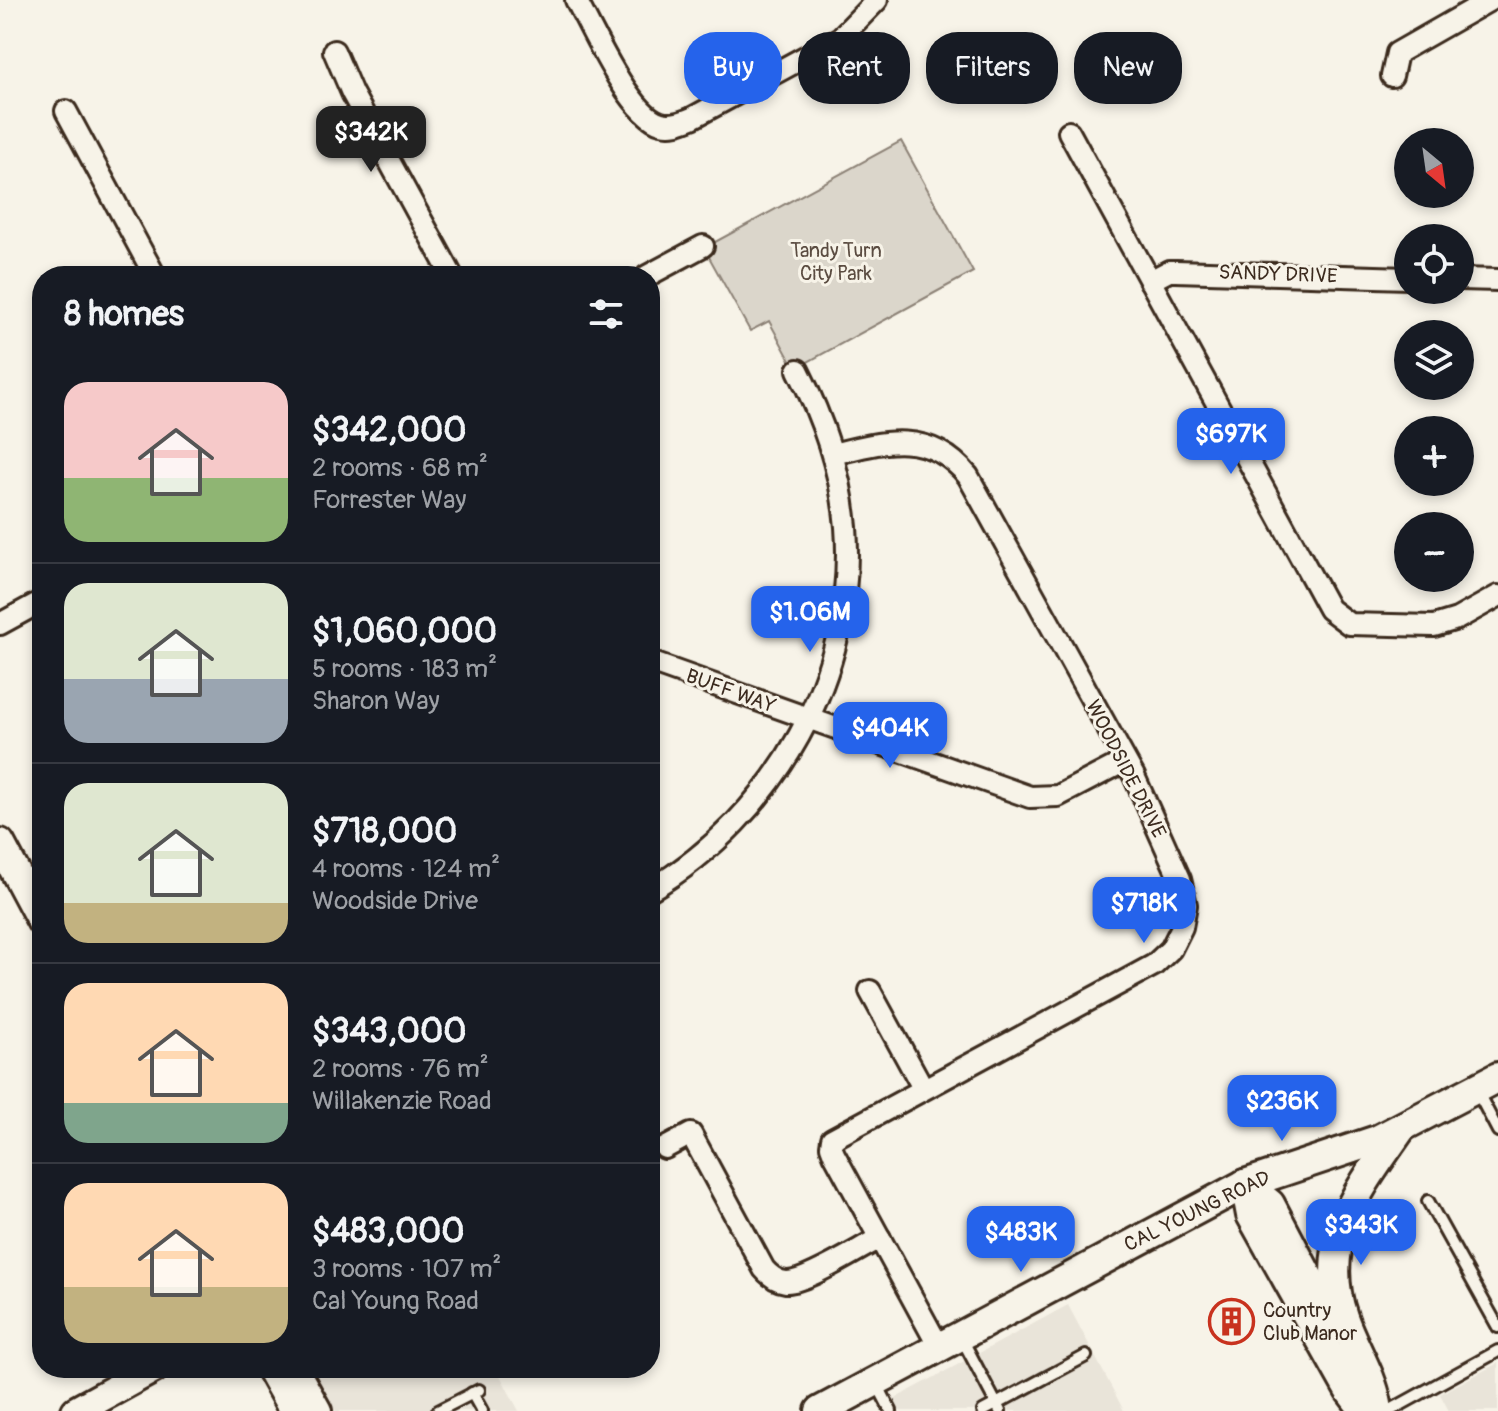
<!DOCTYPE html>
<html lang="en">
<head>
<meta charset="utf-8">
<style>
  :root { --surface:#171b24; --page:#20242c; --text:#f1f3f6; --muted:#9ea1a6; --line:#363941; --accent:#2563eb }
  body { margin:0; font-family:Pangolin,sans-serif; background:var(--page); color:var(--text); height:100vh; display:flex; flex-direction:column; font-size:30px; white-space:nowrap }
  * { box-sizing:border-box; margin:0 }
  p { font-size:26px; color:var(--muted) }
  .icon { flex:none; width:44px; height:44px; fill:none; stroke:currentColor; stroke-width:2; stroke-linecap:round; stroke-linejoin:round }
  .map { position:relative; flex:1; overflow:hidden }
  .panel { position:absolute; left:32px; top:266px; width:628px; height:1112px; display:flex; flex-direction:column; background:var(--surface); border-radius:32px; box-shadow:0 4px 12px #0003 }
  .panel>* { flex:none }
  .top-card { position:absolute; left:684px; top:32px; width:694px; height:72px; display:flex; gap:16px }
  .needle { width:52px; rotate:151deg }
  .fabs { position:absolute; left:1394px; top:128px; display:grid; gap:16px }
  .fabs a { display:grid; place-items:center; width:80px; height:80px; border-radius:50%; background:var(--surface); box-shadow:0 4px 12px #0003; font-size:40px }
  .price { position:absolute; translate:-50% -68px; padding:0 18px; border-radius:16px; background:var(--accent); color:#fff; font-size:26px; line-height:52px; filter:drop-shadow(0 2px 4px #0008) }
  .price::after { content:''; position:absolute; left:50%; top:48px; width:24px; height:18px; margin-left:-12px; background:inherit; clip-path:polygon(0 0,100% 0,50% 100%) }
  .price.current { background:#222; color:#fff }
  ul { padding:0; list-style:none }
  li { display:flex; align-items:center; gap:24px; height:200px; padding:0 32px }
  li+li { border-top:2px solid var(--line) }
  li span { display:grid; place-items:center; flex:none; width:224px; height:160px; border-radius:24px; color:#555 }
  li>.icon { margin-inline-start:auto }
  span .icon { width:96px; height:96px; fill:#fffc; stroke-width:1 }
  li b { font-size:34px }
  h2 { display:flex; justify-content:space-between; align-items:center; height:96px; padding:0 32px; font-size:34px }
  .tag { padding:0 28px; border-radius:32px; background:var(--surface); box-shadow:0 4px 12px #0003; font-size:28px; line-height:72px }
  .tag.current { background:var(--accent); color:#fff }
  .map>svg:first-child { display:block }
  .built { fill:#e9e4d9 }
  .green { fill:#dbd6cb; stroke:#8b8074; stroke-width:2 }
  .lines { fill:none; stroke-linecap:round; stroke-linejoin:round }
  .lane-casing { stroke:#3b2a1e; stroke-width:16 }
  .street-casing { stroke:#3b2a1e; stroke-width:26 }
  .secondary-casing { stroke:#3b2a1e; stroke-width:34 }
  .lane { stroke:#f7f3e8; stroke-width:10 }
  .street { stroke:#f7f3e8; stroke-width:20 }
  .secondary { stroke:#f7f3e8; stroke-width:28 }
  .labels { text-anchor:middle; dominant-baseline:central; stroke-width:6; stroke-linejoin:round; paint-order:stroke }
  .park-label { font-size:20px; fill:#5b4c41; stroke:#f7f3e8 }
  .street-label { font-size:20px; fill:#3b2a1e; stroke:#f7f3e8 }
  .poi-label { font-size:20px; fill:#3b2a1e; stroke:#f7f3e8; text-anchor:start }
</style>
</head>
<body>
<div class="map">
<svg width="1498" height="1411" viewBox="0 0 1498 1411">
  <rect width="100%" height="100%" fill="#f7f3e8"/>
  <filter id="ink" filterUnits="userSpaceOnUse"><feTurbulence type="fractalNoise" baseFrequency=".0125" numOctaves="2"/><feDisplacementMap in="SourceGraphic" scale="16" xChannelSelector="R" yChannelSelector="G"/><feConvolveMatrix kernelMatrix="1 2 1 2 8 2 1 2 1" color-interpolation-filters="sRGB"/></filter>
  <g filter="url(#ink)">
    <g class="built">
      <path d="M 1068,1305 L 1124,1411 L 899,1411 L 894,1399 Z"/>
      <path d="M 1498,1363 L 1498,1411 L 1449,1411 L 1440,1394 Z"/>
      <path d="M 312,1368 L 496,1368 L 519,1411 L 335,1411 Z"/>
    </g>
    <path class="green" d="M 901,141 L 973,272 L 795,369 L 769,321 L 750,331 L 704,248 Z"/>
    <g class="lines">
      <defs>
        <g id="lane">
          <path d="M 1477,1091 L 1498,1131"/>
          <path d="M 1428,1201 L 1498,1327"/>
          <path d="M 961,1337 L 1000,1411"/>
          <path d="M 877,1384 L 891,1411"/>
          <path d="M 472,1393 L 482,1411"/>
          <path d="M 438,1411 L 479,1390"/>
          <path d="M 983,1411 L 1086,1356"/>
          <path d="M 1389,1411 L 1498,1351"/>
        </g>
        <g id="street">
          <path d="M 576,0 C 592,29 630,115 661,123 C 672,126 682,122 692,118 L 840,38 L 877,0"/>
          <path d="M 334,51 L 352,93 L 452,276"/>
          <path d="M 1392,76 L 1397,53 L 1490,0"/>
          <path d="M 66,111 L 155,276"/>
          <path d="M 1069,132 L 1329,609 L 1349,624 L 1434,626 L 1457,619 L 1498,596"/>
          <path d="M 647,276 L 703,246"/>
          <path d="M 1460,279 L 1498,280"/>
          <path d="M 1150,281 L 1169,271 L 1176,271 L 1408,278"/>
          <path d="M 833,454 C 883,441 930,429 968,476 L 1134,776 L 1180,879 L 1186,905 L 1182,927 L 1171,949 L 1154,965 L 832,1139 L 831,1146 L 834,1154 L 939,1347"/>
          <path d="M 0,624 L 42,601"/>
          <path d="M 650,662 L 1030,797 L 1058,796 L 1125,761"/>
          <path d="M 650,890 C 775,816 857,674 846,527 C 841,471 823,419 798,370"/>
          <path d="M 870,991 L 923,1088"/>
          <path d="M 665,1148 L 691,1134 L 764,1269 C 770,1276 777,1281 786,1282 C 806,1283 860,1248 880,1238"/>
        </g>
        <g id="secondary">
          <path d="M 0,843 L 42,922"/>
          <path d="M 1245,1184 L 1270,1204 L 1333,1324"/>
          <path d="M 1245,1184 L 1251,1215 L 1349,1390 L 1365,1411"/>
          <path d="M 270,1368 L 294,1411"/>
          <path d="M 293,1368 L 317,1411"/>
          <path d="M 1377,1404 C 1371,1372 1353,1347 1343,1317 C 1317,1241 1359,1189 1400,1130"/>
          <path d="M 76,1411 L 154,1368"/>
          <path d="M 820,1411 L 1245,1184 L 1377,1140 L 1498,1077"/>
        </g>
      </defs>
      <use href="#lane" class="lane-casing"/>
      <use href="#street" class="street-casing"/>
      <use href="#secondary" class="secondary-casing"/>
      <use href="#lane" class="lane"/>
      <use href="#street" class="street"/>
      <use href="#secondary" class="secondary"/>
    </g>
  </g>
  <defs>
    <symbol id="building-ring" viewBox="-11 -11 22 22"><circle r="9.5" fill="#f7f3e8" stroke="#c8321e" stroke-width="1.5"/><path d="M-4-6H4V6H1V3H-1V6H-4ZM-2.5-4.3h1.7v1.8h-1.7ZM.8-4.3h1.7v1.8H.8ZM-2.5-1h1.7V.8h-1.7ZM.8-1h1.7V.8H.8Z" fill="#c8321e"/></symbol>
  </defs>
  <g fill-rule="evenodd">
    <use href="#building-ring" x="1206" y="1296" width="51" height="51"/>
  </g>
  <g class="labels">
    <g class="park-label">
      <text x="836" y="250">Tandy Turn<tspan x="836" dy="23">City Park</tspan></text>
    </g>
    <g class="street-label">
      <text transform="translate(1278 274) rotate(2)">SANDY DRIVE</text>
      <text transform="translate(731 691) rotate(20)">BUFF WAY</text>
      <text transform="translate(1126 769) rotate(63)">WOODSIDE DRIVE</text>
      <text transform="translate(1197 1211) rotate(-26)">CAL YOUNG ROAD</text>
    </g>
    <g class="poi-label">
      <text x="1263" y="1310">Country<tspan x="1263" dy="23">Club Manor</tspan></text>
    </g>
  </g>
</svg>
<div class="fabs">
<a><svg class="needle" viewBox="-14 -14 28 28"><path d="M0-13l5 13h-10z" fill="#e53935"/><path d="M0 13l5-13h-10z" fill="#9ea1a6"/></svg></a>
<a><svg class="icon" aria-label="locate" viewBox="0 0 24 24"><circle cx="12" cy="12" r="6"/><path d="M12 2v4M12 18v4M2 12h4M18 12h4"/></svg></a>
<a><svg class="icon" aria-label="layers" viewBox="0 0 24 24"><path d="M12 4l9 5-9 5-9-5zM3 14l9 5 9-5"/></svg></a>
<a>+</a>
<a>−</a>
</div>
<b class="price current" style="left:371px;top:174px">$342K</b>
<b class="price" style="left:1231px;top:476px">$697K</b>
<b class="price" style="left:810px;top:654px">$1.06M</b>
<b class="price" style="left:890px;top:770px">$404K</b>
<b class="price" style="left:1144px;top:945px">$718K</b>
<b class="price" style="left:1282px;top:1143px">$236K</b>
<b class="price" style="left:1361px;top:1267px">$343K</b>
<b class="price" style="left:1021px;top:1274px">$483K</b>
<div class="top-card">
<a class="tag current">Buy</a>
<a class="tag">Rent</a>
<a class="tag">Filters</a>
<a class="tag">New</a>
</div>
<section class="panel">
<h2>8 homes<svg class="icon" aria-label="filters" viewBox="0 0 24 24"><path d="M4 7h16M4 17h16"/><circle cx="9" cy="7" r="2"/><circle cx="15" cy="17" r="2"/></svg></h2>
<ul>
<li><span style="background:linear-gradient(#f6c9c9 60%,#8fb573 0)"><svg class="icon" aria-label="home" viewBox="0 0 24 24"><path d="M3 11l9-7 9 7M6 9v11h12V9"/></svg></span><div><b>$342,000</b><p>2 rooms · 68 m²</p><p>Forrester Way</p></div></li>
<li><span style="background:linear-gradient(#dfe7d0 60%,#9aa5b1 0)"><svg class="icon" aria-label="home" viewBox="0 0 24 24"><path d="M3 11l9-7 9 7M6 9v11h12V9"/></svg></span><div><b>$1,060,000</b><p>5 rooms · 183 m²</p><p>Sharon Way</p></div></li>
<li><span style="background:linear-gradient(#dfe7d0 75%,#c2b280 0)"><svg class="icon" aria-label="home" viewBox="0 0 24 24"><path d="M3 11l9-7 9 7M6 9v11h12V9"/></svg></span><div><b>$718,000</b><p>4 rooms · 124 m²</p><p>Woodside Drive</p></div></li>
<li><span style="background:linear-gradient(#ffd9b3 75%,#7fa58c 0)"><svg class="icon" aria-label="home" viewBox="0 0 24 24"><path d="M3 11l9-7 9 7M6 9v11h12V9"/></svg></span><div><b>$343,000</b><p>2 rooms · 76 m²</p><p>Willakenzie Road</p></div></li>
<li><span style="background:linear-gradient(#ffd9b3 65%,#c2b280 0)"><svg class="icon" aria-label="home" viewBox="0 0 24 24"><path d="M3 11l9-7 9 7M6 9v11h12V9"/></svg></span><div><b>$483,000</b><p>3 rooms · 107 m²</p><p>Cal Young Road</p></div></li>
</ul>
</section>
</div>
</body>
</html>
